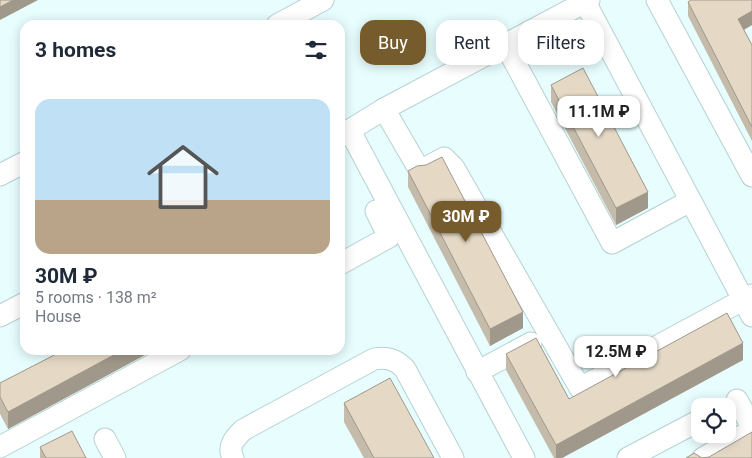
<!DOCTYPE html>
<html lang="en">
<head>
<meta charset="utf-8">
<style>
  :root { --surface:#fff; --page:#f2f2f3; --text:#1f2937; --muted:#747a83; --accent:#765c2d }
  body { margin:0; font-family:Roboto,sans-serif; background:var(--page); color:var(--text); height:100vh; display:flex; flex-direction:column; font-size:19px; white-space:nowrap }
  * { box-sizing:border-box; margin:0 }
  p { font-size:16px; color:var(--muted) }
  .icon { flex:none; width:28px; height:28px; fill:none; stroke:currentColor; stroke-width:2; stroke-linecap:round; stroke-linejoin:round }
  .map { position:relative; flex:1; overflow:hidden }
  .sheet { position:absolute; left:20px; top:20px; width:325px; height:335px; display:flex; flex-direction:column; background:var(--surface); border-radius:15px; box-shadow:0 2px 12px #0003 }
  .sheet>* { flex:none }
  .hud { position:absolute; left:360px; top:20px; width:316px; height:45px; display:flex; gap:10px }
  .controls { position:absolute; left:691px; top:398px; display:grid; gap:10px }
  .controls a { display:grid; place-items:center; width:45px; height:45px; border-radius:10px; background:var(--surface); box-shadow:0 2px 12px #0003; font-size:25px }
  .price { position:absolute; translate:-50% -42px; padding:0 11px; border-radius:10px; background:#fff; color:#222; font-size:16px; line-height:32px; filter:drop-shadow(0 1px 2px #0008) }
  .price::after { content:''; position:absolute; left:50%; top:30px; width:15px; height:11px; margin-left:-8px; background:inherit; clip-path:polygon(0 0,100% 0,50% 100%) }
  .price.on { background:var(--accent); color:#fff }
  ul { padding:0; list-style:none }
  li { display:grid; align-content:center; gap:10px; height:265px; padding:0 15px }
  li span { display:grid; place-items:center; height:155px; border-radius:15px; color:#555 }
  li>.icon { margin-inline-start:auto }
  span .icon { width:90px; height:90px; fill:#fffc; stroke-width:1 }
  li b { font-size:21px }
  h2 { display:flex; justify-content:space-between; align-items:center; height:60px; padding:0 15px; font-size:21px }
  .pill { padding:0 18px; border-radius:15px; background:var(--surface); box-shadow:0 2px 12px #0003; font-size:18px; line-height:45px }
  .pill.on { background:var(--accent); color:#fff }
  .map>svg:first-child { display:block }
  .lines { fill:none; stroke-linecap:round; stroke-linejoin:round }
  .minor-casing { stroke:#b6d1d3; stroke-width:23 }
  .minor { stroke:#fff; stroke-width:21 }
  .wall { fill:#c5bbaa }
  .shaded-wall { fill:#a0988b }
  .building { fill:#e5d9c6; stroke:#a0988b }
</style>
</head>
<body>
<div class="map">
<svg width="752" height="458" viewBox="0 0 752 458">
  <rect width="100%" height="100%" fill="#e7fdfe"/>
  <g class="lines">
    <defs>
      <g id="minor">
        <path d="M 657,0 L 752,176"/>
        <path d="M 585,2 L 752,316"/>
        <path d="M 277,25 L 323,0"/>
        <path d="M 505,44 L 612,243 L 690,201"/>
        <path d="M 384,109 L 420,171 L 444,158 L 454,168 L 580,388 L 752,295"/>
        <path d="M 350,131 L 524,458"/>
        <path d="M 340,136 L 384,109 L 589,0"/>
        <path d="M 0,175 L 25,162"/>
        <path d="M 340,264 L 389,237 L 376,211"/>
        <path d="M 0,316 L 25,303"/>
        <path d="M 477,372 L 531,343"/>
        <path d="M 737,400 L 752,427"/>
        <path d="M 105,439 L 115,458"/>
        <path d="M 0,447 L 180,350"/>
        <path d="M 233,458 C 227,446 235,438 243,430 L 374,359 C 387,357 396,359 405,369 L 453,458"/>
        <path d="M 628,458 L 700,420"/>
        <path d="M 703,458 L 752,430"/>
      </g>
    </defs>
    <use href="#minor" class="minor-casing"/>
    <use href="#minor" class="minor"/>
  </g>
  <g class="wall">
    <path d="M 752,0 L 752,25 L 744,30 L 752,45 L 752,141 L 688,16 L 688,2 Z"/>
    <path d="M 551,85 L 648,208 L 616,225 L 551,102 Z"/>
    <path d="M 408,171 L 523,328 L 490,346 L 408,187 Z"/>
    <path d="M 64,350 L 154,350 L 8,429 L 0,414 L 0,383 Z"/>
    <path d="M 506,354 L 569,399 L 743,360 L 562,458 L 554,458 L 506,370 Z"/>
    <path d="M 344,403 L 434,458 L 364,458 L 344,422 Z"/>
    <path d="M 40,447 L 86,458 L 40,458 Z"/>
  </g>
  <g class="shaded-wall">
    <path d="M 13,0 L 38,0 L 0,20 L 0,7 Z"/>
    <path d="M 752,11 L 752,25 L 738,33 L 738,19 Z"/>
    <path d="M 648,192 L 648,208 L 616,225 L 616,208 Z"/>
    <path d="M 523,312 L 523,328 L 490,346 L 490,329 Z"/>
    <path d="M 743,343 L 743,360 L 562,458 L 556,458 L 556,445 Z"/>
    <path d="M 123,350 L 154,350 L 8,429 L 8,412 Z"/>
  </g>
  <g class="building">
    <path d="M 0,0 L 13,0 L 0,7 Z"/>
    <path d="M 691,0 L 752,0 L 752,11 L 738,19 L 752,45 L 752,127 L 688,2 Z"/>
    <path d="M 583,68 L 648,192 L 616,208 L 551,85 Z"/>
    <path d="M 442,157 L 523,312 L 490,329 L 408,171 L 417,166 L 426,165 Z"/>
    <path d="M 727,313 L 743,343 L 556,445 L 506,354 L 536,338 L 569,399 Z"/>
    <path d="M 64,350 L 123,350 L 8,412 L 0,397 L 0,383 Z"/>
    <path d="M 390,378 L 434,458 L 374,458 L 344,403 Z"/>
    <path d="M 72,431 L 86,458 L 46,458 L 40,447 Z"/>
    <path d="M 752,432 L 752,458 L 686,458 L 694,453 L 702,458 L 709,457 Z"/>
  </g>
</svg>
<div class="controls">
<a><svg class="icon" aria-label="locate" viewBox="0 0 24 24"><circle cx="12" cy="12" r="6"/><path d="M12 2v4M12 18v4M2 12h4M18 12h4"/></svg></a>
</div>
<b class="price" style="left:599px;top:138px">11.1M ₽</b>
<b class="price on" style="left:466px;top:243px">30M ₽</b>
<b class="price" style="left:616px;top:378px">12.5M ₽</b>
<div class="hud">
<a class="pill on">Buy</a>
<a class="pill">Rent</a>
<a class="pill">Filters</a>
</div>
<section class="sheet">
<h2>3 homes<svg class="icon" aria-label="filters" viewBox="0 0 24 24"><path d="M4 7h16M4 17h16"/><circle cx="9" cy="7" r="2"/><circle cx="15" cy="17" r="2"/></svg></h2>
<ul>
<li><span style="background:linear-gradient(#bfe0f5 65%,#b9a48a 0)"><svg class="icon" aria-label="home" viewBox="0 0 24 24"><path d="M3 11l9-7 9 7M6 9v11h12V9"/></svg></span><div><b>30M ₽</b><p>5 rooms · 138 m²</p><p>House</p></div></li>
</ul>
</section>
</div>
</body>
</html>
